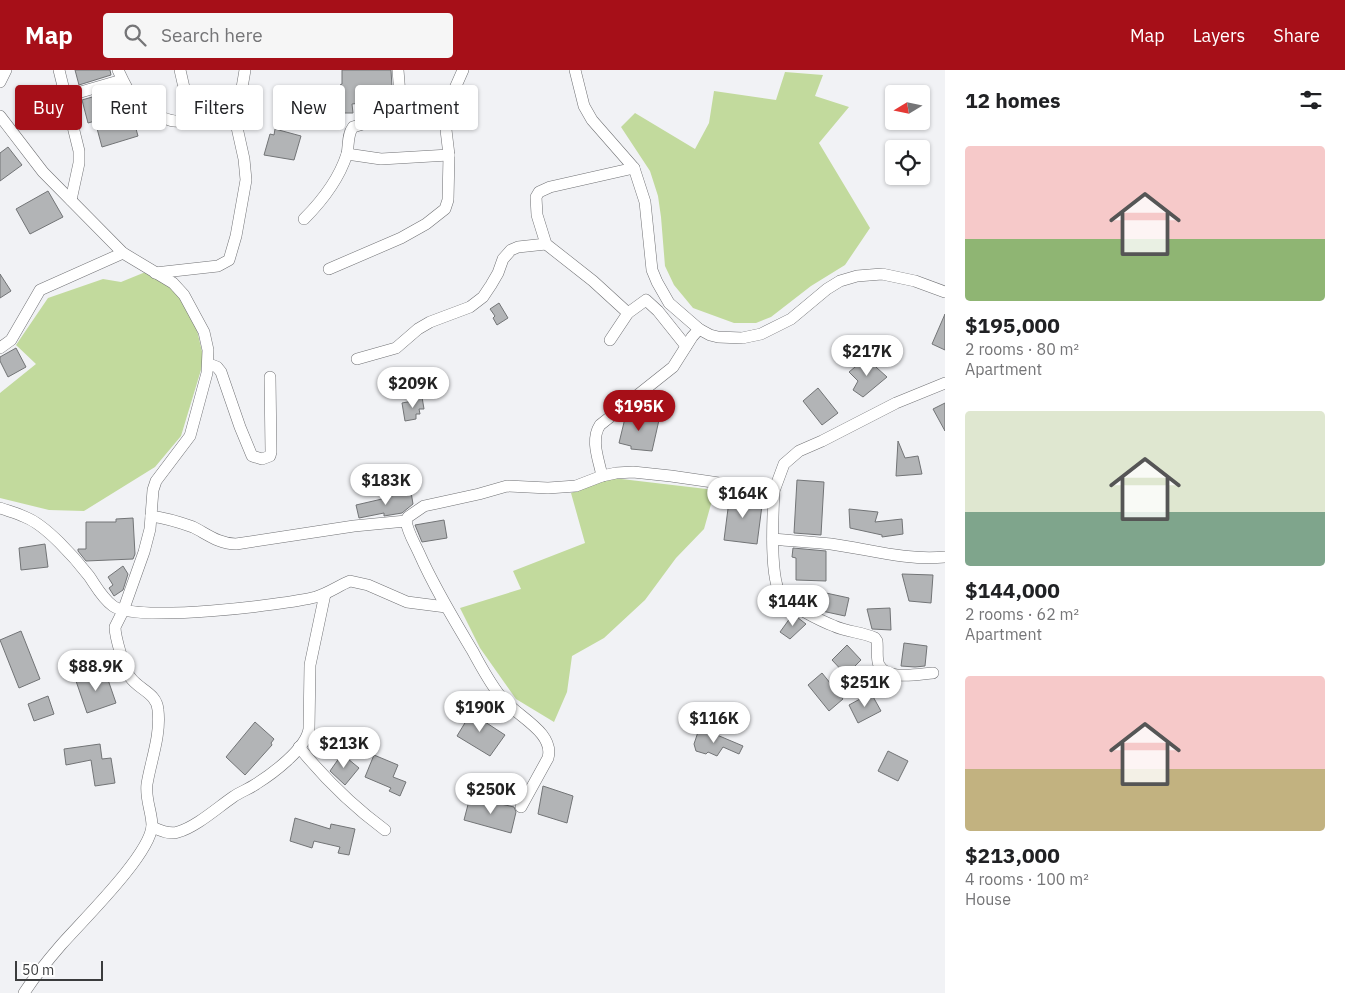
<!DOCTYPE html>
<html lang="en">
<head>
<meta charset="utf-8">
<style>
  :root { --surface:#fff; --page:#f6f6f6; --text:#202124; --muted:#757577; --accent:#a60f18 }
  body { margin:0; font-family:"IBM Plex Sans",sans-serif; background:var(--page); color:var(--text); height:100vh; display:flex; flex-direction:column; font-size:19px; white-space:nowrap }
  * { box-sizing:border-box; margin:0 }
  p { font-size:16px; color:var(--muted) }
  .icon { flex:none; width:28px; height:28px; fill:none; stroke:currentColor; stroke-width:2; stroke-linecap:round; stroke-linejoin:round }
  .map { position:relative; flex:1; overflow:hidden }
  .drawer { display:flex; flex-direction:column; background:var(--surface); width:400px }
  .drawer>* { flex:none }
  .guide { position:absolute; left:15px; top:15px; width:475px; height:45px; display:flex; gap:10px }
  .needle { width:32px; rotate:260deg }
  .fabs { position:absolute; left:885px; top:15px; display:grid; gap:10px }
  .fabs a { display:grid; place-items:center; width:45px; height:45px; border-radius:5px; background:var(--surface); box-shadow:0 1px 4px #0004; font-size:25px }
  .scale { position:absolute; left:15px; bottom:12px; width:88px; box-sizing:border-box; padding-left:5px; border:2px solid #3b3c3d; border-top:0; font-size:14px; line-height:18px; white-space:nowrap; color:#3b3c3d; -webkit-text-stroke:4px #fff; paint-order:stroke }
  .price { position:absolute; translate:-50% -42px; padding:0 11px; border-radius:18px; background:#fff; color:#222; font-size:16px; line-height:32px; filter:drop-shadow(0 1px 2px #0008) }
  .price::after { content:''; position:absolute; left:50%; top:30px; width:15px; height:11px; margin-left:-8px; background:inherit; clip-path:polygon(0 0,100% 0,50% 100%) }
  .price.active { background:var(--accent); color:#fff }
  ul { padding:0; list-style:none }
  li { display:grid; align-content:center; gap:10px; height:265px; padding:0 20px }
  li span { display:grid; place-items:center; height:155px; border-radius:5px; color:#555 }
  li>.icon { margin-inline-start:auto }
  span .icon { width:90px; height:90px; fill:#fffc; stroke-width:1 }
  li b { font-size:21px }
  h2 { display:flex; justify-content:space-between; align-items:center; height:60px; padding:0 20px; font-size:21px }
  .tag { padding:0 18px; border-radius:5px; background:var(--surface); box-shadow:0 1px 4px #0004; font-size:18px; line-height:45px }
  .tag.active { background:var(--accent); color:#fff }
  header { display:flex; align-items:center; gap:30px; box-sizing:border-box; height:70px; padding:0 25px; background:var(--accent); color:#fff }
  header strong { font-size:24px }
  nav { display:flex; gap:28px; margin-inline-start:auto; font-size:18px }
  .search { width:350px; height:45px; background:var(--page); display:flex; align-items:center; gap:12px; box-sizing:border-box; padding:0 18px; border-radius:5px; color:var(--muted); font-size:19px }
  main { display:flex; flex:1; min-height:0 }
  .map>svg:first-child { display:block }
  .green { fill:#c2da9d }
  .building { fill:#b2b4b6; stroke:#727476 }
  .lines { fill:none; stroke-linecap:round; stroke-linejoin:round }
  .street-casing { stroke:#707174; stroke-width:12 }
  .street { stroke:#fff; stroke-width:11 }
</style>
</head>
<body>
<header>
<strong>Map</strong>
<div class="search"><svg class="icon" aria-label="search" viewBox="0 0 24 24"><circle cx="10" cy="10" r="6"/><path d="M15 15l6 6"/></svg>Search here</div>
<nav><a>Map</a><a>Layers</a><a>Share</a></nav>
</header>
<main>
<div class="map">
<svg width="945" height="923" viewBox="0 0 945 923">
  <rect width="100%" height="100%" fill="#f1f2f5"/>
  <g class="green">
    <path d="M 785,2 L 823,5 L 815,26 L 849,37 L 819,73 L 870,158 L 845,195 L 811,216 L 771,247 L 756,253 L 734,253 L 693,238 L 674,215 L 665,196 L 661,147 L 658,126 L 650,101 L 621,57 L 635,43 L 695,79 L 709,53 L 714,21 L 776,30 Z"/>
    <path d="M 148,201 L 173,215 L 196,256 L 204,290 L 181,366 L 155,397 L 84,441 L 49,440 L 0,428 L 0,323 L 36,294 L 16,275 L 48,228 L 103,209 L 121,212 Z"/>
    <path d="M 613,408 L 715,420 L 704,459 L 676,488 L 645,530 L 604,568 L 572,586 L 567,622 L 554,652 L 516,629 L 480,578 L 460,538 L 521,519 L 513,501 L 585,473 L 571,423 Z"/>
  </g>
  <g class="building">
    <path d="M 75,0 L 110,0 L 111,5 L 79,15 Z"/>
    <path d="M 342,0 L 391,0 L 393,34 L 384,36 L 382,20 L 358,23 L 361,33 L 352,34 L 353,43 L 342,43 L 340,15 L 342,14 Z"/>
    <path d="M 109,22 L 116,45 L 131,41 L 138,66 L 102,77 L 95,51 L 88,53 L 82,30 Z"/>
    <path d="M 275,59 L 301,66 L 294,90 L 264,85 L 270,64 L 274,65 Z"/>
    <path d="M 8,77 L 22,95 L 0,111 L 0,83 Z"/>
    <path d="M 48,121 L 63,147 L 30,164 L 16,139 Z"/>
    <path d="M 0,204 L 11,221 L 0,228 Z"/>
    <path d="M 499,233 L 508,248 L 497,255 L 493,248 L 495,246 L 490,239 Z"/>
    <path d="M 945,244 L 945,280 L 932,274 Z"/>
    <path d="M 16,278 L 26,297 L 8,307 L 0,291 L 0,287 Z"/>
    <path d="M 866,288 L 887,307 L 863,327 L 853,320 L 858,311 L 849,302 Z"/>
    <path d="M 818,318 L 838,343 L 822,355 L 803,331 Z"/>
    <path d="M 422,327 L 424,339 L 419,339 L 420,344 L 416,344 L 416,349 L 405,351 L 402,333 L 413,331 L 412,328 Z"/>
    <path d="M 945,333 L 945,361 L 933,339 Z"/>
    <path d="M 639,342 L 649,345 L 649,347 L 659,350 L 652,381 L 631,379 L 631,376 L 619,373 L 626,344 L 638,346 Z"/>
    <path d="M 898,371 L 905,388 L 918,386 L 922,404 L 896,406 Z"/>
    <path d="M 797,410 L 824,412 L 821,465 L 794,463 Z"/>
    <path d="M 411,422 L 413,434 L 402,443 L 384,446 L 384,443 L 359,448 L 356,435 L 382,429 L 381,428 Z"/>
    <path d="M 730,423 L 763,428 L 757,474 L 724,470 Z"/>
    <path d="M 849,439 L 878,442 L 875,452 L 902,449 L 903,464 L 882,467 L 882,465 L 850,458 Z"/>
    <path d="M 133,448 L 135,484 L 133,489 L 86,491 L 78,481 L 78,479 L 86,479 L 86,452 L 116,452 L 116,449 Z"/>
    <path d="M 444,450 L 447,468 L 422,472 L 415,455 Z"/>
    <path d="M 45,474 L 48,497 L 21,500 L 19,478 Z"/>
    <path d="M 793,478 L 826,481 L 826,511 L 796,510 L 796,488 L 792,487 Z"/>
    <path d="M 123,496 L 128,504 L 123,520 L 114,526 L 109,518 L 113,515 L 108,507 Z"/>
    <path d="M 902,504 L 933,505 L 931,533 L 909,531 Z"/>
    <path d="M 826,523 L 849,528 L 845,546 L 822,541 Z"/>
    <path d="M 890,538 L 891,560 L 872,559 L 867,539 Z"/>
    <path d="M 793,544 L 806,554 L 790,569 L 780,562 Z"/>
    <path d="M 21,561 L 40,609 L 19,618 L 0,570 Z"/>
    <path d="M 904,573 L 927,576 L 925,596 L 915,597 L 901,596 Z"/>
    <path d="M 847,575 L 861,590 L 846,605 L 832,590 Z"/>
    <path d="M 105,601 L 116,633 L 87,643 L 76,611 Z"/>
    <path d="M 822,603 L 843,629 L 829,641 L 808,615 Z"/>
    <path d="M 871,623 L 881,641 L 858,653 L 849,635 Z"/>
    <path d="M 48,626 L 54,644 L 34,651 L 28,634 Z"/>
    <path d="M 477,633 L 484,638 L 479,648 L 505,665 L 490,686 L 457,666 Z"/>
    <path d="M 255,652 L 274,669 L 271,673 L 272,675 L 245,705 L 226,687 Z"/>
    <path d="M 699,659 L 717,665 L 743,676 L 739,684 L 723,677 L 717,686 L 708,682 L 706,684 L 696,681 L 694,674 Z"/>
    <path d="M 100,674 L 102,689 L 111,688 L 115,713 L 95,716 L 91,690 L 66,695 L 64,679 Z"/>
    <path d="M 888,681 L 908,691 L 898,711 L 878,701 Z"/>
    <path d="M 342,684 L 359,698 L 345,715 L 330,701 Z"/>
    <path d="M 374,685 L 398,695 L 393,707 L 406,712 L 400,726 L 389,721 L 391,718 L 365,707 Z"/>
    <path d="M 543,716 L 573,726 L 567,753 L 538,744 Z"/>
    <path d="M 470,727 L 514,737 L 516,742 L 511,763 L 464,750 Z"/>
    <path d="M 295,748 L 330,759 L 331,754 L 355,759 L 349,785 L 338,783 L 340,777 L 314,771 L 312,778 L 290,771 Z"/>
  </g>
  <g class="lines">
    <defs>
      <g id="street">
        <path d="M 59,0 L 79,81 L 79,93 L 71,130"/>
        <path d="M 118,0 C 128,22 135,36 158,46 C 166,49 172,52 180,51 L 194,41 L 199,40 L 237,43"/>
        <path d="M 180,0 L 190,44"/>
        <path d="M 398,0 L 402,49"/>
        <path d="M 575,0 L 584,36 L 592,50 L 634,98 L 645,132 L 652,200 L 657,212 L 669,233 L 699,259 L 710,265 L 718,267 L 742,268 L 761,264 L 791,249 L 827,219 L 840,211 L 857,206 L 882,204 L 915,211 L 945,222"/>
        <path d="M 0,12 L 6,0"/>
        <path d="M 67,26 L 122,10"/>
        <path d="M 0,46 L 43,102 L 123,183 L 173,213 L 184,225 L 204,262 L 208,280 L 207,303 L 190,366 L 156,411 L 153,420 L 150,459 L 144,482 L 123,541 L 115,557 C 115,566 124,599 130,607 C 139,620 157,623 158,640 C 161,665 151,690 147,714 C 145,729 152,742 152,756 C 150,785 82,851 61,875 C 48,890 35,906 24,923"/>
        <path d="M 347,84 L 381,89 L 449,85"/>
        <path d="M 304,149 C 322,131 339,109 347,84 C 349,75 347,65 353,57 L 366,53 L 444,43"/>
        <path d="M 329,199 L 401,168 L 426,154 L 445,139 L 448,130 L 449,85 L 444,43 L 463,0"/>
        <path d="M 155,203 L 218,196 L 229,190 L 236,166 L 246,110 L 244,89 L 236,53 L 245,0"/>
        <path d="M 628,243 L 593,211 L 546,174 L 537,145 L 536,127 L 539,122 L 550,117 L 634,98"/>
        <path d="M 610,270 L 628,243 L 646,230 L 658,241 L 686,276"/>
        <path d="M 0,278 L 11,270 L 40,220 L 123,183"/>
        <path d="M 357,289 L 396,278 L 418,259 L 430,252 L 470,237 L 483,227 L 491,215 L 498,203 L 503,189 L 511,180 L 518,177 L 546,174"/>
        <path d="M 209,294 L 217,297 L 221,302 L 240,357 L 252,386 L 262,389 L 270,386 L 271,382 L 270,307"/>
        <path d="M 602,406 C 599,390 590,370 600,355 L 673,297 L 692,267 L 699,259"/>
        <path d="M 774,421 C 773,443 769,508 781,525 C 789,535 821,551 834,556 C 847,562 862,562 875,568 L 877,571 C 878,578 876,589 879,595 C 887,611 919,604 933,603"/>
        <path d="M 0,438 C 8,441 17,443 25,447 C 46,455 75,488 89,506 C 96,516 102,528 113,536 C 137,553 283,535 316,527 C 329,523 338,516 350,511 L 368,515 L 407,532 L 446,537"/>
        <path d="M 151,446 C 166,448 179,452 193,457 C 207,464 219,474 236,474 L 354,456 L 406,451"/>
        <path d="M 773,469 C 792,471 812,472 831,474 C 868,479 907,491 945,487"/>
        <path d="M 299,677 C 324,708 354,737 385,760"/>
        <path d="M 521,737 L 548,688 C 555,662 516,646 502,628 C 490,614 481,596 472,580 C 453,548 434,517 419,483 C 414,472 408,463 406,451 L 408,447 L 424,436 L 479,424 L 507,416 L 548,418 L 576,416 L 602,406 L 616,403 L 633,402 L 671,406 L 774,421 L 784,394 L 799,381 L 822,371 L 896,333 L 945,313"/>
        <path d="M 152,757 C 159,760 169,765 178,762 C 196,757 217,738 233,727 C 240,722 249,719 256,714 C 272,704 306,679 309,659 L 310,595 L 325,524"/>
      </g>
    </defs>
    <use href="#street" class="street-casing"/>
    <use href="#street" class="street"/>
  </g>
</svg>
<div class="fabs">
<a><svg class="needle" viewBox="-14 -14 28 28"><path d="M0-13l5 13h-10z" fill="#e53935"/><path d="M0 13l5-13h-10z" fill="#757577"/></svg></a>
<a><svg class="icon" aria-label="locate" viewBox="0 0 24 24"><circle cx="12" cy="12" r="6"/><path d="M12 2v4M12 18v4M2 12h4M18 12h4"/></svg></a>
</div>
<div class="scale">50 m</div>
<b class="price" style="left:867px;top:307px">$217K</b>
<b class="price" style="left:413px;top:339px">$209K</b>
<b class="price active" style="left:639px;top:362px">$195K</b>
<b class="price" style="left:386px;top:436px">$183K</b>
<b class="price" style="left:743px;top:449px">$164K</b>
<b class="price" style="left:793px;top:557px">$144K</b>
<b class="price" style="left:96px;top:622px">$88.9K</b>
<b class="price" style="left:865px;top:638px">$251K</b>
<b class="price" style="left:480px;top:663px">$190K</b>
<b class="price" style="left:714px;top:674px">$116K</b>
<b class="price" style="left:344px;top:699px">$213K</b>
<b class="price" style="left:491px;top:745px">$250K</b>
<div class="guide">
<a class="tag active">Buy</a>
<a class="tag">Rent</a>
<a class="tag">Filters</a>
<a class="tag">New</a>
<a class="tag">Apartment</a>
</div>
</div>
<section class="drawer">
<h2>12 homes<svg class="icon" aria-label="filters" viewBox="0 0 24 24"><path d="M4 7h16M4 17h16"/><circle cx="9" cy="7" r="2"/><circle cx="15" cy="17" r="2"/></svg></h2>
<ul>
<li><span style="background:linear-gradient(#f6c9c9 60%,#8fb573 0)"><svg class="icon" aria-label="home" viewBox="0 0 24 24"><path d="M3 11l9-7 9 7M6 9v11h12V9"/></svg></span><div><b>$195,000</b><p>2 rooms · 80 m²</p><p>Apartment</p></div></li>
<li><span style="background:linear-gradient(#dfe7d0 65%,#7fa58c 0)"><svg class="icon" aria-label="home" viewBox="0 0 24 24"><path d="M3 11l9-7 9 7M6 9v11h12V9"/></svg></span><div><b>$144,000</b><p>2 rooms · 62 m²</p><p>Apartment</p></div></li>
<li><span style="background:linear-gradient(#f6c9c9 60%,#c2b280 0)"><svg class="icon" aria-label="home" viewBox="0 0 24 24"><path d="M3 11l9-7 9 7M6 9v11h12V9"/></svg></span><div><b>$213,000</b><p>4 rooms · 100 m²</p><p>House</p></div></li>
</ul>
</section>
</main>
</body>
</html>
